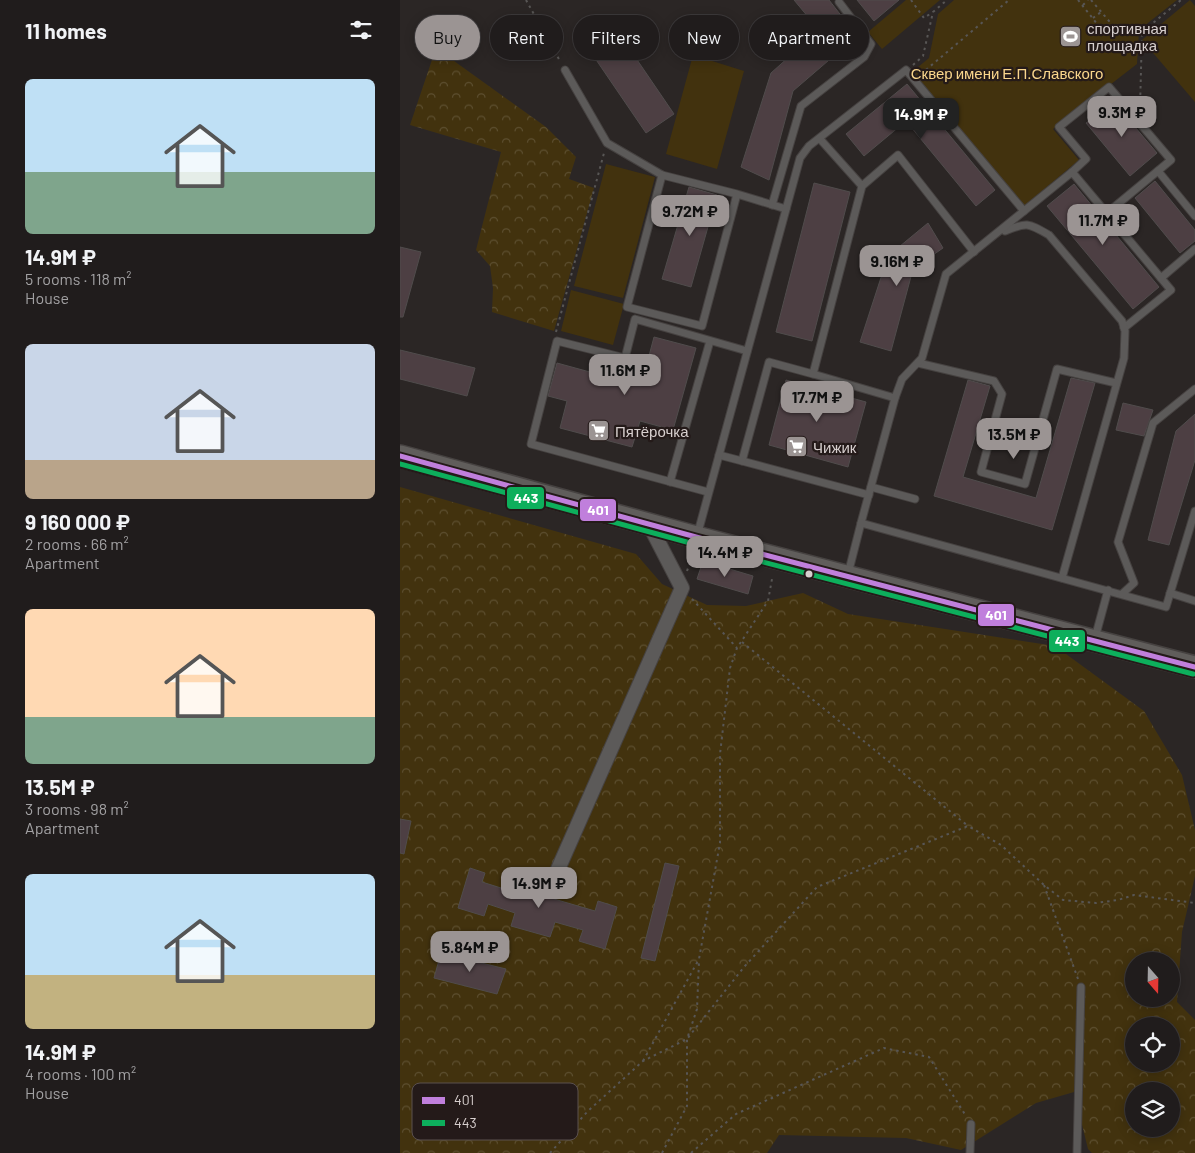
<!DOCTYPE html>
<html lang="en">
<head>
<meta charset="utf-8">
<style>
  :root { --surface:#201c1c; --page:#2d2929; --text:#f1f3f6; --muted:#a2a1a3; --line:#3d3a3b; --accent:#9b9493 }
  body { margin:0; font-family:Barlow,sans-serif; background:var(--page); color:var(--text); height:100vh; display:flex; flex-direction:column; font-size:19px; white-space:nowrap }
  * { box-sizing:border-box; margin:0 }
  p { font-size:16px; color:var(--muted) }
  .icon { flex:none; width:28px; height:28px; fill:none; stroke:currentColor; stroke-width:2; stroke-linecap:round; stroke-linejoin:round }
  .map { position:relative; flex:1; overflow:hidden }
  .drawer { display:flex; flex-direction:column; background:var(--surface); width:400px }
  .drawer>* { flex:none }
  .top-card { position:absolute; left:15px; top:15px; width:475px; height:45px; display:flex; gap:10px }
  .needle { width:32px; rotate:160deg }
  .tools { position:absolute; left:725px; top:952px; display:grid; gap:10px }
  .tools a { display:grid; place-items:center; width:55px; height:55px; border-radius:50%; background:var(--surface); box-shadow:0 2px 12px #0003,0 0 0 1px var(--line); font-size:25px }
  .price { position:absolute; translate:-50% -42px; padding:0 11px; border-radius:10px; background:var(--accent); color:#111; font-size:16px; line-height:32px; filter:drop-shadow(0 1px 2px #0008) }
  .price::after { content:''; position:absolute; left:50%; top:30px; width:15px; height:11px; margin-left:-8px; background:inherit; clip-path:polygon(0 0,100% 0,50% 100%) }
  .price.selected { background:#222; color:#fff }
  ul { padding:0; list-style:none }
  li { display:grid; align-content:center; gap:10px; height:265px; padding:0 25px }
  li span { display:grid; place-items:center; height:155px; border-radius:8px; color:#555 }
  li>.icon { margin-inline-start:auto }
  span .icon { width:90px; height:90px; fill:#fffc; stroke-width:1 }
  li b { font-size:21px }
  h2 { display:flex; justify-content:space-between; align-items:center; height:60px; padding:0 25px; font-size:21px }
  .chip { padding:0 18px; border-radius:22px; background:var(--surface); box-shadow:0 2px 12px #0003,0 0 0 1px var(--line); font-size:18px; line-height:45px }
  .chip.selected { background:var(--accent); color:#111 }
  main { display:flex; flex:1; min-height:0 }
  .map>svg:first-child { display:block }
  .green { fill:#42320e }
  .forest { fill:url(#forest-crowns); fill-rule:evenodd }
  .building { fill:#4d3f43; stroke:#504c4c }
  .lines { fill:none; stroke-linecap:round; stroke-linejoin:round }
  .service-casing { stroke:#464241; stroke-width:9 }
  .minor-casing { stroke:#464241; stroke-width:16 }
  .primary-casing { stroke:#464241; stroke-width:24 }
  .path { stroke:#585655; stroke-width:2; stroke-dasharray:2.5 4; stroke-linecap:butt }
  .service { stroke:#5c5a59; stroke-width:7 }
  .minor { stroke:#5c5a59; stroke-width:14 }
  .primary { stroke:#605d5b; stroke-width:21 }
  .bus-1-casing { stroke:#241a19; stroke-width:9 }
  .bus-2-casing { stroke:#241a19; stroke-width:9 }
  .bus-1 { stroke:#c07fdc; stroke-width:5 }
  .bus-2 { stroke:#0daf5c; stroke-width:5 }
  .bus-dot { fill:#d7cfce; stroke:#241a19; stroke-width:2 }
  .labels { text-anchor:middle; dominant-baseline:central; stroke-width:4.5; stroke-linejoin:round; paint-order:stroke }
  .poi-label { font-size:15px; fill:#d7cfce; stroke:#241a19; text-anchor:start }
  .park-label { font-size:15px; fill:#fad68c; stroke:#241a19 }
  .key { fill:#241a19; stroke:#5a504f; stroke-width:1 }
  .key-label { font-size:14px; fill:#d7cfce }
  .line-badge { stroke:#241a19; stroke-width:2 }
  .badge-label { font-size:14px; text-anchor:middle; font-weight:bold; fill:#fff }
</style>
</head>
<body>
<main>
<section class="drawer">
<h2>11 homes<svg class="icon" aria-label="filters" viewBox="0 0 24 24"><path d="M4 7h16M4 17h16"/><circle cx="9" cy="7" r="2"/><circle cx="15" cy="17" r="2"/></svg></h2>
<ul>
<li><span style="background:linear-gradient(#bfe0f5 60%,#7fa58c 0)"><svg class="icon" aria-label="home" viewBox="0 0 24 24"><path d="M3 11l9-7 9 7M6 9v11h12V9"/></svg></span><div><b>14.9M ₽</b><p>5 rooms · 118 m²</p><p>House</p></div></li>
<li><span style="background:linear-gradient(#c9d6e8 75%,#b9a48a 0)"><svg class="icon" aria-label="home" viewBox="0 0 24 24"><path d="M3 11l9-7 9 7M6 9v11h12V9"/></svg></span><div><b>9 160 000 ₽</b><p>2 rooms · 66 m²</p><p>Apartment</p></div></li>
<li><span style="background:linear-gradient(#ffd9b3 70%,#7fa58c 0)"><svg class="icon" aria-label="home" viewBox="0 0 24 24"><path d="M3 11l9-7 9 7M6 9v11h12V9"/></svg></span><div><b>13.5M ₽</b><p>3 rooms · 98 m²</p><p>Apartment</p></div></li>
<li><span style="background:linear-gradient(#bfe0f5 65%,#c2b280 0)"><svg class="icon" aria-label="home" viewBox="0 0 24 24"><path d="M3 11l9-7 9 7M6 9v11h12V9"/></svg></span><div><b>14.9M ₽</b><p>4 rooms · 100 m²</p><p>House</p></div></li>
</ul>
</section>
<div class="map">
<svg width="795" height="1153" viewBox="0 0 795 1153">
  <defs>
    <pattern id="forest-crowns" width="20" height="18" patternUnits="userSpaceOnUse" patternTransform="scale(1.25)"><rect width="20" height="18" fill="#42320e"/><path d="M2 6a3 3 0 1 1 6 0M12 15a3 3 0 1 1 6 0" fill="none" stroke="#5d4f30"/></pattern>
  </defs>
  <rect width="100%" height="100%" fill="#2b2625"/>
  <g class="green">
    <path d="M 506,0 L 540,0 L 482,49 L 468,32 Z"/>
    <path d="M 554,0 L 777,0 L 739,30 L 737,64 L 653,129 L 679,160 L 624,206 L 512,72 L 529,58 L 538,14 Z"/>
    <path d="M 790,0 L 795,6 L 795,102 L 742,40 Z"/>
    <path d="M 293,55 L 344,71 L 317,169 L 266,154 Z"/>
    <path d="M 206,164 L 255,177 L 223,298 L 174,286 Z"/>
    <path d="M 171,290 L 224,304 L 213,345 L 161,331 Z"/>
  </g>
  <g class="forest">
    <path d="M 36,48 L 146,127 L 176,157 L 169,179 L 194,188 L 154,331 L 92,312 L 93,288 L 90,266 L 76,250 L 101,152 L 10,125 Z"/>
    <path d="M 0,487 L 236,554 L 262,584 L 307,605 L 346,606 L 403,593 L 448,614 L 655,646 L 744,711 L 782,775 L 795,830 L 795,876 L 782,932 L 777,1002 L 795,1020 L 795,1153 L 692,1153 L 688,1149 L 674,1092 L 636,1103 L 561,1150 L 506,1138 L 379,1135 L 367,1153 L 0,1153 ZM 734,961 L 771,961 L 771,999 L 734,999 ZM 734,1026 L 771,1026 L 771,1064 L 734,1064 ZM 734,1091 L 771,1091 L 771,1129 L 734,1129 Z"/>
  </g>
  <g class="building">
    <path d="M 394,0 L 429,0 L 457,36 L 393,91 L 369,180 L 341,167 L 371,73 L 419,30 Z"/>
    <path d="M 457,0 L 499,0 L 474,21 Z"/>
    <path d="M 214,26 L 274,114 L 246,133 L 186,45 Z"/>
    <path d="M 507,84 L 595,190 L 576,206 L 506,121 L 464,156 L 446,134 Z"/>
    <path d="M 713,101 L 757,153 L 730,176 L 686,123 Z"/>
    <path d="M 755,181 L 795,230 L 795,241 L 780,253 L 735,198 Z"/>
    <path d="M 414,183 L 450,192 L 412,341 L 376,332 Z"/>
    <path d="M 674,184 L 759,287 L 733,309 L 647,206 Z"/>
    <path d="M 289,187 L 317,195 L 291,287 L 262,279 Z"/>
    <path d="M 528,223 L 543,248 L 513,269 L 491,351 L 460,342 L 488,256 Z"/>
    <path d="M 0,247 L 21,252 L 3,317 L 0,317 Z"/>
    <path d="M 254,337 L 296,348 L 273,430 L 240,421 L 232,447 L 160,428 L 167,401 L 148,396 L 157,363 L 241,386 Z"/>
    <path d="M 0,350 L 75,368 L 67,396 L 0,379 Z"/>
    <path d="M 671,378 L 695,383 L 652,530 L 534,496 L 568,380 L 590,386 L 563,477 L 636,498 Z"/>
    <path d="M 386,380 L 466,402 L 448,467 L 369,445 Z"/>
    <path d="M 723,403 L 753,410 L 744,436 L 716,430 Z"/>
    <path d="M 795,414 L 795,460 L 769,545 L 748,540 L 776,431 Z"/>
    <path d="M 303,561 L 353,576 L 348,594 L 297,579 Z"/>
    <path d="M 0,819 L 11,821 L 4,854 L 0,853 Z"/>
    <path d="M 265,863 L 279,866 L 255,961 L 241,958 Z"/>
    <path d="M 70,868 L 85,873 L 82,882 L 120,894 L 125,877 L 158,887 L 154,899 L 195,911 L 198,901 L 217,907 L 205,949 L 179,941 L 183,930 L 155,922 L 150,937 L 111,926 L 115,913 L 88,904 L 84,916 L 58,908 Z"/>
    <path d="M 41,953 L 106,969 L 97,994 L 34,978 Z"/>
  </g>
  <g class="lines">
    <defs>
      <g id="service">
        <path d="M 165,70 L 207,143 L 262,175"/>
        <path d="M 420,139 L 462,186 L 498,155 L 574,252"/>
        <path d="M 758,171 L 795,216"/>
        <path d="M 672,172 L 686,159 L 659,127 L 709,87 L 771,160 L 707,213"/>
        <path d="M 462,186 L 413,374 L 369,362 L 342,461 L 469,495"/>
        <path d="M 337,194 L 262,175 L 227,307 L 302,326 L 337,194 L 386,209"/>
        <path d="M 372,205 L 401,106 L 464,57 L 471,44 L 439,2"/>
        <path d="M 624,211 L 672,172 L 771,290 L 724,328"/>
        <path d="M 605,231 C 627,222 628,223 649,235 L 722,321 L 725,331 L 724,358 L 662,578"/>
        <path d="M 761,278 L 795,249"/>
        <path d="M 518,363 L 594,381 L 602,394 L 581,472 L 625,484 L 657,369 L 716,383"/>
        <path d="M 413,374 L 495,398"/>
        <path d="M 319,455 L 342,461"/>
        <path d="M 270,482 L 310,341"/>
        <path d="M 471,487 L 515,499"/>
        <path d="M 308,492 L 131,444 L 157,341 L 225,358 L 235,319 L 347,351"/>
        <path d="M 297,536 L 400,158 L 409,146 L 506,70 L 624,211 L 546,274 L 522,358 L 502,379 L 495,398 L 461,523"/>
        <path d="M 448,574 L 461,523 L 766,607 L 795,511"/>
        <path d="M 770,593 L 795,601"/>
        <path d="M 722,594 L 734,583 L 718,542 L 753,423 L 795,389"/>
        <path d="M 695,638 L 708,590"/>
        <path d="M 570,1153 L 571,1124"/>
        <path d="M 677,1153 L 681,987"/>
      </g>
      <path id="minor" d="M 155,876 L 282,588 L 249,524"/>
      <path id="primary" d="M 0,456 L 296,537 L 795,667"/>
    </defs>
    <use href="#service" class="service-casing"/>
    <use href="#minor" class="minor-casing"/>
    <use href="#primary" class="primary-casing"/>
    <g class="path">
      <path d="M 126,0 L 160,61"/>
      <path d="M 511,0 L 524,18 L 533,12"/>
      <path d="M 678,0 L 706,35 L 715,28"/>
      <path d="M 691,0 L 715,28 L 742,32"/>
      <path d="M 683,5 L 688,0"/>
      <path d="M 693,18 L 701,12"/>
      <path d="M 513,65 L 523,56 L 533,12 L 547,0"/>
      <path d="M 521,74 L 609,0"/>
      <path d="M 740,108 L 742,32 L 781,0"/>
      <path d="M 156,332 L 204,153"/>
      <path d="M 287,571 L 292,557"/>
      <path d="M 292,599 L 337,648"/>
      <path d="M 342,642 L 568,826"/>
      <path d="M 644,885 L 678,979"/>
      <path d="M 243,1061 L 299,959 L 320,843 L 320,754 L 330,668 L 337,648 L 368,601 L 372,579"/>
      <path d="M 150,1153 L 188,1111 L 243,1061 L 287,1039 L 344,967 L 417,887 L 568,826 L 601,845 L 644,885 L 663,900 L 696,903 L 718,900 L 734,895 L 795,903"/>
      <path d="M 262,1153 L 287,1106 L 287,1039 L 297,1009 L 299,961"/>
      <path d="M 291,1153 L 336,1114 L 484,1048 L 529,1057 L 566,1116"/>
    </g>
    <use href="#service" class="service"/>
    <use href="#minor" class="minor"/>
    <use href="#primary" class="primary"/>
    <defs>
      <path id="bus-1" d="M 0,456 L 296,537 L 795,667"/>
      <path id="bus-2" d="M 0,464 L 294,544 L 793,674"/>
    </defs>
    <use href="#bus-1" class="bus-1-casing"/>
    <use href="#bus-2" class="bus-2-casing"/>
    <use href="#bus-1" class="bus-1"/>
    <use href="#bus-2" class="bus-2"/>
  </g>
  <defs>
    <symbol id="stadium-square" viewBox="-11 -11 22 22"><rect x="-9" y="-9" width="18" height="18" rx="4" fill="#9b9493" stroke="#241a19"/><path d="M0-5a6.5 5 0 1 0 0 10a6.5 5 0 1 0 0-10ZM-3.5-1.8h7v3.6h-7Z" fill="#fff"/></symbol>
    <symbol id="supermarket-square" viewBox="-11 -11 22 22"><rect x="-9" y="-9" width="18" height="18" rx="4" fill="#9b9493" stroke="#241a19"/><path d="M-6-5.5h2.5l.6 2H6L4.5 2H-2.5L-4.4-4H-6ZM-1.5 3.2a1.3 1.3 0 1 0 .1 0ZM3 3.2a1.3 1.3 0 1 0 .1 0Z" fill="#fff"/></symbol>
  </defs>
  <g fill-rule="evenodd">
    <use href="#stadium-square" x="658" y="24" width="25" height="25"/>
    <use href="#supermarket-square" x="186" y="418" width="25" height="25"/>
    <use href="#supermarket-square" x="384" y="434" width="25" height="25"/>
  </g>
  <circle class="bus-dot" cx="409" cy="574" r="4.5"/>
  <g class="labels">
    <g class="poi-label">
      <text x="687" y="28">спортивная<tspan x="687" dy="17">площадка</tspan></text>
      <text x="215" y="431">Пятёрочка</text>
      <text x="413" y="447">Чижик</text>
    </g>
    <g class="park-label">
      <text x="607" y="73">Сквер имени Е.П.Славского</text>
    </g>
  </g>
  <rect x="12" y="1083" width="166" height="57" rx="8" class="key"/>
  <rect x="22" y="1097" width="23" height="7" fill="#c07fdc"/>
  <rect x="22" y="1120" width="23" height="6" fill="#0daf5c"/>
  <g class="key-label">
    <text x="54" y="1105">401</text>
    <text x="54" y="1128">443</text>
  </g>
  <g class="line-badge">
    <rect x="106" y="486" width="39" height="24" rx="5" fill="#0daf5c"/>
    <rect x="179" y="498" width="38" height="24" rx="5" fill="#c07fdc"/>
    <rect x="577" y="603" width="38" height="24" rx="5" fill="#c07fdc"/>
    <rect x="648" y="629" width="38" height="24" rx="5" fill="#0daf5c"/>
  </g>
  <g class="badge-label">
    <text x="126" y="503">443</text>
    <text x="198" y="515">401</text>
    <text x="596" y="620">401</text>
    <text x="667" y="646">443</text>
  </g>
</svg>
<div class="tools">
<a><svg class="needle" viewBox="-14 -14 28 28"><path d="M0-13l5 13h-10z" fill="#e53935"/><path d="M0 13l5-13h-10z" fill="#a2a1a3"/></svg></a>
<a><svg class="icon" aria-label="locate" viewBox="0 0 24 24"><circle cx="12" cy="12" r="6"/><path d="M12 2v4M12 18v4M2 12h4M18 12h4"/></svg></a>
<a><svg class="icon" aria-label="layers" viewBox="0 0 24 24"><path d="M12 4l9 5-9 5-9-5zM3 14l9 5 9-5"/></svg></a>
</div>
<b class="price" style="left:722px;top:138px">9.3M ₽</b>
<b class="price selected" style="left:521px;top:140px">14.9M ₽</b>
<b class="price" style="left:290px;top:237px">9.72M ₽</b>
<b class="price" style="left:703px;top:246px">11.7M ₽</b>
<b class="price" style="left:497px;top:287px">9.16M ₽</b>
<b class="price" style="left:225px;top:396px">11.6M ₽</b>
<b class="price" style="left:417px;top:423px">17.7M ₽</b>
<b class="price" style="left:614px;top:460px">13.5M ₽</b>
<b class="price" style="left:325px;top:578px">14.4M ₽</b>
<b class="price" style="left:139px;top:909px">14.9M ₽</b>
<b class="price" style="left:70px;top:973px">5.84M ₽</b>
<div class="top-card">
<a class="chip selected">Buy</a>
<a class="chip">Rent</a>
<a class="chip">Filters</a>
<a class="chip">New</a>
<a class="chip">Apartment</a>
</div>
</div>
</main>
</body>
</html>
